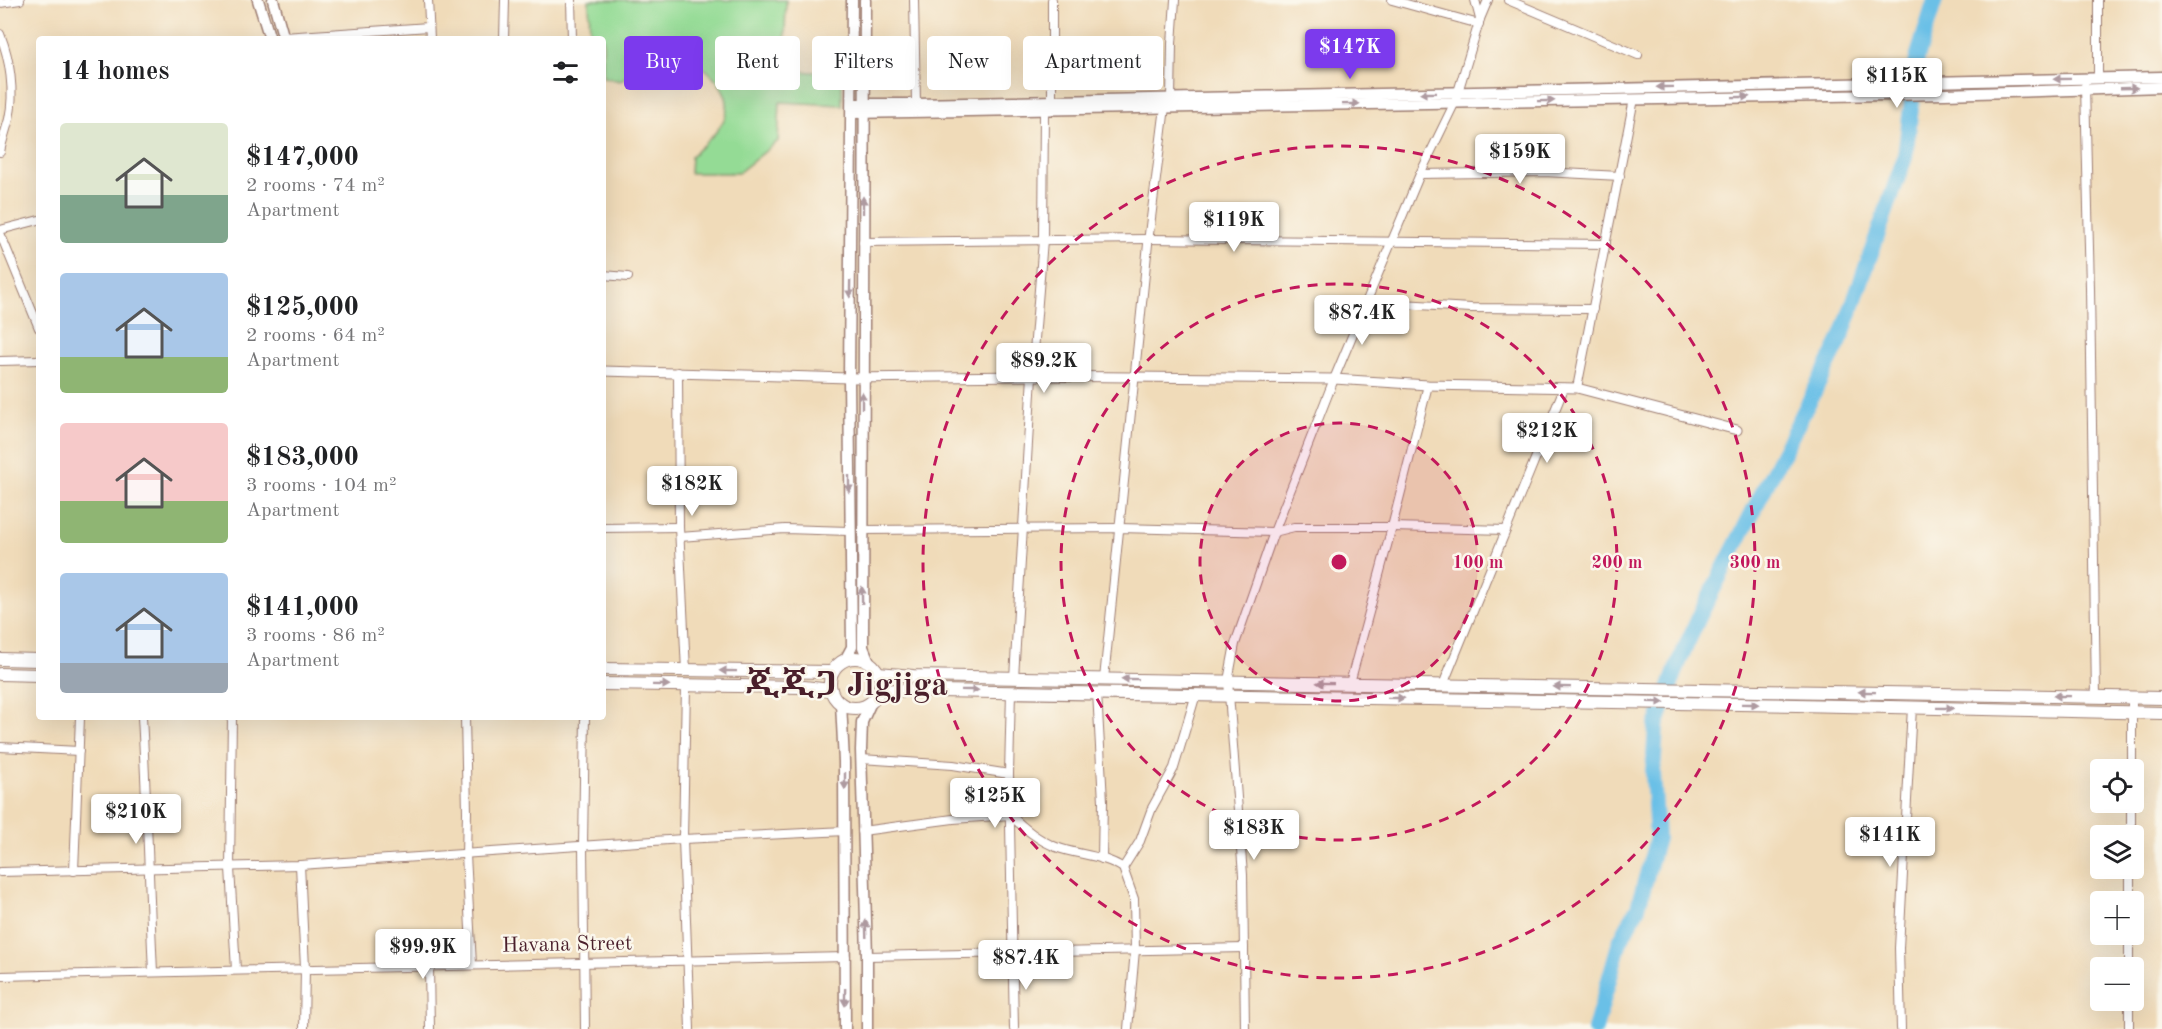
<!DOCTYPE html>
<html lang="en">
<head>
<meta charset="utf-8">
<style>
  :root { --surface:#fff; --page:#f2f2f2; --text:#202124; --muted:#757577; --accent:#7c3aed }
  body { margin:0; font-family:"Old Standard TT","Noto Serif Ethiopic",serif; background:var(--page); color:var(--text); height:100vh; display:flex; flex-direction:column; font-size:22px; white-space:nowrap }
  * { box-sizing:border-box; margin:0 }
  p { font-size:20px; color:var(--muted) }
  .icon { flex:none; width:33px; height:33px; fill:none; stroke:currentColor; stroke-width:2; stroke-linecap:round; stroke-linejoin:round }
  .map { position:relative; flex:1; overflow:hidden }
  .side { position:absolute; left:36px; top:36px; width:570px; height:684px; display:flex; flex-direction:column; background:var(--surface); border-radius:6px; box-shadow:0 6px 24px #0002 }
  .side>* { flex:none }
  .guide { position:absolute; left:624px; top:36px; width:570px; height:54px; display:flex; gap:12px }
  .tools { position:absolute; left:2090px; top:759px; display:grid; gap:12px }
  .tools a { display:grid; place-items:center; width:54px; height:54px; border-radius:6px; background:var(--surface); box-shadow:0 6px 24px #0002; font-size:30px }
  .price { position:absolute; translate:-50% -51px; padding:0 14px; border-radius:6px; background:#fff; color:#222; font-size:20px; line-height:39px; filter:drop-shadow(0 2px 3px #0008) }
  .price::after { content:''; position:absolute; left:50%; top:36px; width:18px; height:14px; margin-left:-9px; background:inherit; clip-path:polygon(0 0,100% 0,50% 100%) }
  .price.selected { background:var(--accent); color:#fff }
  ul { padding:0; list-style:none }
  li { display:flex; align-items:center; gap:18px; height:150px; padding:0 24px }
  li span { display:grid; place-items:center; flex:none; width:168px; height:120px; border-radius:6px; color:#555 }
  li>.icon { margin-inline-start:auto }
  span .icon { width:72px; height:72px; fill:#fffc; stroke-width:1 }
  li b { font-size:26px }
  h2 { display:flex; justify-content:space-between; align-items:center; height:72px; padding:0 24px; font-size:26px }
  .tag { padding:0 21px; border-radius:6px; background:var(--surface); box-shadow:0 6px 24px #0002; font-size:21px; line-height:54px }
  .tag.selected { background:var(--accent); color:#fff }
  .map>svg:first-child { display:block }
  .green { fill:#94db95; stroke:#6f7d60; stroke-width:1.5 }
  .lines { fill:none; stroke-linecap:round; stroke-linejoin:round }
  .river { stroke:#6ac0e7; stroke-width:16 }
  .minor-casing { stroke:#9d7d72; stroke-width:10 }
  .tertiary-casing { stroke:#9d7d72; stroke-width:11 }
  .secondary-casing { stroke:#9d7d72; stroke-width:13 }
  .trunk-casing { stroke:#9d7d72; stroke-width:14 }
  .minor { stroke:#fff; stroke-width:8 }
  .tertiary { stroke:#fff; stroke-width:9 }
  .secondary { stroke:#fff; stroke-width:10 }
  .trunk { stroke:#fff; stroke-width:12 }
  .oneway { fill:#ae9aa0 }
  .ring { fill:none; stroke:#c2185b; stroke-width:3; stroke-dasharray:10 8 }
  .labels { text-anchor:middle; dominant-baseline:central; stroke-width:5; stroke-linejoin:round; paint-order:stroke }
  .street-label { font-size:21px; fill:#4a1f2b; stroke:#fbf7ec }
  .town-label { font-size:33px; font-weight:bold; fill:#4a1f2b; stroke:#fbf7ec }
  .centre { fill:#c2185b; stroke:#fbf7ec; stroke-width:3 }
  .ring-label { font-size:18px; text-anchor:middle; font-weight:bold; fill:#c2185b; stroke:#fbf7ec; stroke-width:5; stroke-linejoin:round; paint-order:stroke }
</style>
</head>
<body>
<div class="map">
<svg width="2162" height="1029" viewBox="0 0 2162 1029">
  <rect width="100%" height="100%" fill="#fbf7ec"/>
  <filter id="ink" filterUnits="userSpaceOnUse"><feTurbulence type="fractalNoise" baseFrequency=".0167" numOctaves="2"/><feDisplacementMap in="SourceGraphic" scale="12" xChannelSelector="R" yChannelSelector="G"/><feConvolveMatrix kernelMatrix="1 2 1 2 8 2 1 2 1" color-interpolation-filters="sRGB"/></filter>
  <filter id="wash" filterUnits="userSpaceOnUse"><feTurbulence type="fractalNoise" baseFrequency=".008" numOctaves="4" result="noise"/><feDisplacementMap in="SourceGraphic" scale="24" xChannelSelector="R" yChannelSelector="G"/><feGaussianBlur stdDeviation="1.35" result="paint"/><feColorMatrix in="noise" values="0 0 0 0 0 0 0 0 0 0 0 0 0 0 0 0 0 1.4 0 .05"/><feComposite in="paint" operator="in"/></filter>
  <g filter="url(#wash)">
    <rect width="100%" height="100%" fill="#f0dbb9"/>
    <path class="green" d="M 589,0 L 786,0 L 784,70 L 842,74 L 842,105 L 780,102 L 778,141 L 738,173 L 690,173 L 691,156 C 704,144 724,129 727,110 C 731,84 693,52 669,56 C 650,60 636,70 620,81 L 603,77 L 603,39 L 590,39 Z"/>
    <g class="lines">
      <path class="river" d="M 1595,1029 L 1620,941 L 1638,907 L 1657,838 L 1653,773 L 1656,726 L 1680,659 L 1701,613 L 1840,341 L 1905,157 L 1917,58 L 1935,0"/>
    </g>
  </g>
  <g filter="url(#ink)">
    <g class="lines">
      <defs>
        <g id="minor">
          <path d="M 428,0 L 430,39"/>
          <path d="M 571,0 L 572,39"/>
          <path d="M 914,0 L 916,104"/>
          <path d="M 1052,0 L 1052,101"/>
          <path d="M 1392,0 L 1479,24"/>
          <path d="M 1475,0 L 1480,19"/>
          <path d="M 1508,0 L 1638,55"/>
          <path d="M 2098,0 L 2098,78"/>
          <path d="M 0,3 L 20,0"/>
          <path d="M 0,34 C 10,59 15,92 9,119 C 6,130 2,141 0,152"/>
          <path d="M 284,37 L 429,27"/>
          <path d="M 504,39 L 505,0"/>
          <path d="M 2085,86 L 2090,288 L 2096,697"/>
          <path d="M 1420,174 L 1544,172 L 1620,176"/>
          <path d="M 0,230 L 39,220"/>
          <path d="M 0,233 L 39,328"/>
          <path d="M 863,242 L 1149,239 L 1606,244"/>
          <path d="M 603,275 L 628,277"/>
          <path d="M 1366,302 L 1471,308 L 1593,309"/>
          <path d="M 0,361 L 39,360"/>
          <path d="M 678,372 L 679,527 L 686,671"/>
          <path d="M 1577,388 L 1634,99"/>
          <path d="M 603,528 L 679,527"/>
          <path d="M 862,530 L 1120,528 L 1274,532 L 1294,527 L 1392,527 L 1506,530"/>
          <path d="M 680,537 L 785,529 L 849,531"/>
          <path d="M 1014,678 L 1032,376 L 1043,240 L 1044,110"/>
          <path d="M 1104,679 L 1149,234 L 1165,107 L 1171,98 L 1172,44 L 1175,0"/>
          <path d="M 1350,683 L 1392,527 L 1428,385"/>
          <path d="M 1443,685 L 1564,388"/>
          <path d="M 686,686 L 683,839 L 690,1029"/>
          <path d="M 1011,691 L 1009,774 L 1014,1029"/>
          <path d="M 1097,692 L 1103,801 L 1102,859"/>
          <path d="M 142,717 C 147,802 149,887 153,972"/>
          <path d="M 232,717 L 230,868 L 236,970"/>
          <path d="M 465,717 L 467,812 L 466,855 L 472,965"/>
          <path d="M 0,747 L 79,751"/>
          <path d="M 861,759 L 953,765 L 1009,774"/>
          <path d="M 2132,770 L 2132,698"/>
          <path d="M 862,831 L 953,819 L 1010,815 C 1024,828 1038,840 1056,847 C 1077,855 1104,855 1123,868 L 1134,899 L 1135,950 L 1128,1029"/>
          <path d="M 2131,836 L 2131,802"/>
          <path d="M 300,865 L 305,968 L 304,1029"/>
          <path d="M 1123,868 L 1140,841 L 1152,808 L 1174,768 L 1196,694"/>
          <path d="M 74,871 L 80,717"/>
          <path d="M 0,872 L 300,865 L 683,839 L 845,831"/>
          <path d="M 2130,902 L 2130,868"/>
          <path d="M 867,956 L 1244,948"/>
          <path d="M 429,967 L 430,1029"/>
          <path d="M 2129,968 L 2129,934"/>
          <path d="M 0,976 L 846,957"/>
          <path d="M 2129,1000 L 2129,1029"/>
          <path d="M 585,1029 L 583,846 L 585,717"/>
          <path d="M 1245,1029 L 1243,875 L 1228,681 L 1235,644 L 1274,532 L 1334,379 L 1420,174 L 1455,102 L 1480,19 L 1488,0"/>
          <path d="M 1901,1029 L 1899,948 L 1912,707"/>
        </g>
        <path id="tertiary" d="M 603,371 L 849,378 L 1032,376 L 1334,379 L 1428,385 L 1577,388 L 1737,430"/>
        <g id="secondary">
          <path d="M 258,0 L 270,39"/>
          <path d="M 273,0 L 284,39"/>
          <path d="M 865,0 L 863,647 L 870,664"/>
          <path d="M 852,104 L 916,104 L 2162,77"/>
          <path d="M 852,113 L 1945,94 L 2162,87"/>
          <path d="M 845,660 L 852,647 L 849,378 L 852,0"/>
          <path d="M 841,703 L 844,762 L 845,1029"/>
          <path d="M 867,1029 L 867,956 L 861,750 L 862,722 L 871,702"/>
        </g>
        <g id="trunk">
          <circle cx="855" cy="683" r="25"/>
          <path d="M 0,659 L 39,660"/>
          <path d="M 603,669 L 832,672"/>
          <path d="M 878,673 L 913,676 L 2162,698"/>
          <path d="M 0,674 L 39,675"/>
          <path d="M 603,684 L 804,687 L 831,690"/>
          <path d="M 879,690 L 1797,705 L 2162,713"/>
        </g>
      </defs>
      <use href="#minor" class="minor-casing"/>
      <use href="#tertiary" class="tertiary-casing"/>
      <use href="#secondary" class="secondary-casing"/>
      <use href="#trunk" class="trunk-casing"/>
      <use href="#minor" class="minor"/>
      <use href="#tertiary" class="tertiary"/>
      <use href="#secondary" class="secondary"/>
      <use href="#trunk" class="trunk"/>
    </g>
    <defs><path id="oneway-solid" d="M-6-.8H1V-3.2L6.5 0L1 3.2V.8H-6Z" transform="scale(1.5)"/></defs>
    <g class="oneway">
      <use href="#oneway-solid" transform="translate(2062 79) rotate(179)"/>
      <use href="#oneway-solid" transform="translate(1665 87) rotate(179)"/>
      <use href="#oneway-solid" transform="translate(2129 88) rotate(-2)"/>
      <use href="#oneway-solid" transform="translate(1428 93) rotate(179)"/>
      <use href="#oneway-solid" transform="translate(1741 97) rotate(-1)"/>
      <use href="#oneway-solid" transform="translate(1546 101) rotate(-1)"/>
      <use href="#oneway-solid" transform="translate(1351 104) rotate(-1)"/>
      <use href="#oneway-solid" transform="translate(863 205) rotate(-90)"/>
      <use href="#oneway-solid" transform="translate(850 289) rotate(91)"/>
      <use href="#oneway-solid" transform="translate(862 400) rotate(-90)"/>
      <use href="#oneway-solid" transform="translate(849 484) rotate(90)"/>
      <use href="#oneway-solid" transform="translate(862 595) rotate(-91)"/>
      <use href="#oneway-solid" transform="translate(728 671) rotate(-179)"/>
      <use href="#oneway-solid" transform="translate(1130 679) rotate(-179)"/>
      <use href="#oneway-solid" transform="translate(1325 683) rotate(-179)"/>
      <use href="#oneway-solid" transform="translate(661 685) rotate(1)"/>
      <use href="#oneway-solid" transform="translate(1562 687) rotate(-179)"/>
      <use href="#oneway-solid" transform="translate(970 690) rotate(1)"/>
      <use href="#oneway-solid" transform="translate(1867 692) rotate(-179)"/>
      <use href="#oneway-solid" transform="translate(2062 696) rotate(-179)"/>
      <use href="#oneway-solid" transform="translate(1396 698) rotate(1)"/>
      <use href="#oneway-solid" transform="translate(1656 702) rotate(1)"/>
      <use href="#oneway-solid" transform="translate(1750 704) rotate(1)"/>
      <use href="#oneway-solid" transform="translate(1945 708) rotate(1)"/>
      <use href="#oneway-solid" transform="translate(845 781) rotate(90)"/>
      <use href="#oneway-solid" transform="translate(866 929) rotate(-92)"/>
      <use href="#oneway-solid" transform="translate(845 997) rotate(91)"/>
    </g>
  </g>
  <circle cx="1339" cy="562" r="139" fill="#c2185b" fill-opacity=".12"/>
  <g class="ring">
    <circle cx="1339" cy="562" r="139"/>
    <circle cx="1339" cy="562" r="278"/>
    <circle cx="1339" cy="562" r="416"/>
  </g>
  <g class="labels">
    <g class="street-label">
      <text transform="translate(567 945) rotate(-1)">Havana Street</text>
    </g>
    <g class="town-label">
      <text x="847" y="686">ጂጂጋ Jigjiga</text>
    </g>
  </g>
  <circle cx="1339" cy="562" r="9" class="centre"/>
  <g class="ring-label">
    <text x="1478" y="568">100 m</text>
    <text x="1617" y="568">200 m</text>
    <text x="1755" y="568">300 m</text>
  </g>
</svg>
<div class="tools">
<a><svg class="icon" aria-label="locate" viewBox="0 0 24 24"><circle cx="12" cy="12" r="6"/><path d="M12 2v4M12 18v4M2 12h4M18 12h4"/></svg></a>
<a><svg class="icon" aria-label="layers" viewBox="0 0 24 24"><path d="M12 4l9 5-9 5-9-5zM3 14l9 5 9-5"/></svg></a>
<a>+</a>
<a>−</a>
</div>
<b class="price selected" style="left:1350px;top:80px">$147K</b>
<b class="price" style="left:1897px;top:109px">$115K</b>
<b class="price" style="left:1520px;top:185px">$159K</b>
<b class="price" style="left:1234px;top:253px">$119K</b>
<b class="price" style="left:1362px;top:346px">$87.4K</b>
<b class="price" style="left:1044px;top:394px">$89.2K</b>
<b class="price" style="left:1547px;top:464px">$212K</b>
<b class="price" style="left:692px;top:517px">$182K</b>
<b class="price" style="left:995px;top:829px">$125K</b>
<b class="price" style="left:136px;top:845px">$210K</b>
<b class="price" style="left:1254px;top:861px">$183K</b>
<b class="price" style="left:1890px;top:868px">$141K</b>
<b class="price" style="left:423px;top:980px">$99.9K</b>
<b class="price" style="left:1026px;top:991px">$87.4K</b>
<div class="guide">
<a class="tag selected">Buy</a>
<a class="tag">Rent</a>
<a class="tag">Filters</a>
<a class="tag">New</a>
<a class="tag">Apartment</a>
</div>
<section class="side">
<h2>14 homes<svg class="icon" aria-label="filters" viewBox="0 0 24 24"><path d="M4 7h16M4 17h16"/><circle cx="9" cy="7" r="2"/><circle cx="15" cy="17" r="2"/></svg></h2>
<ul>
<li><span style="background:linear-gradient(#dfe7d0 60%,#7fa58c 0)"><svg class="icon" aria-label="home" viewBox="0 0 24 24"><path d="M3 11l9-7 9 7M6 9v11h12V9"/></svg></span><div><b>$147,000</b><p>2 rooms · 74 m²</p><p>Apartment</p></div></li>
<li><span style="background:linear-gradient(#a9c7e8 70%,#8fb573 0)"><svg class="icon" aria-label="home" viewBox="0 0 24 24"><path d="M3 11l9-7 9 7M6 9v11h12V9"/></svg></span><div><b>$125,000</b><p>2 rooms · 64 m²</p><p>Apartment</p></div></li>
<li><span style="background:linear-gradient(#f6c9c9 65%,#8fb573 0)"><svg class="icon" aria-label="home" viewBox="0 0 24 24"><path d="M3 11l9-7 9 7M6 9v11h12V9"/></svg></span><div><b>$183,000</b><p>3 rooms · 104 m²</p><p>Apartment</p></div></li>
<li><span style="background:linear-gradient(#a9c7e8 75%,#9aa5b1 0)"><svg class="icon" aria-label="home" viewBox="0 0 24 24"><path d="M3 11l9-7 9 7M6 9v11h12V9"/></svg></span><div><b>$141,000</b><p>3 rooms · 86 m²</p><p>Apartment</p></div></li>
</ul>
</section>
</div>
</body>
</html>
